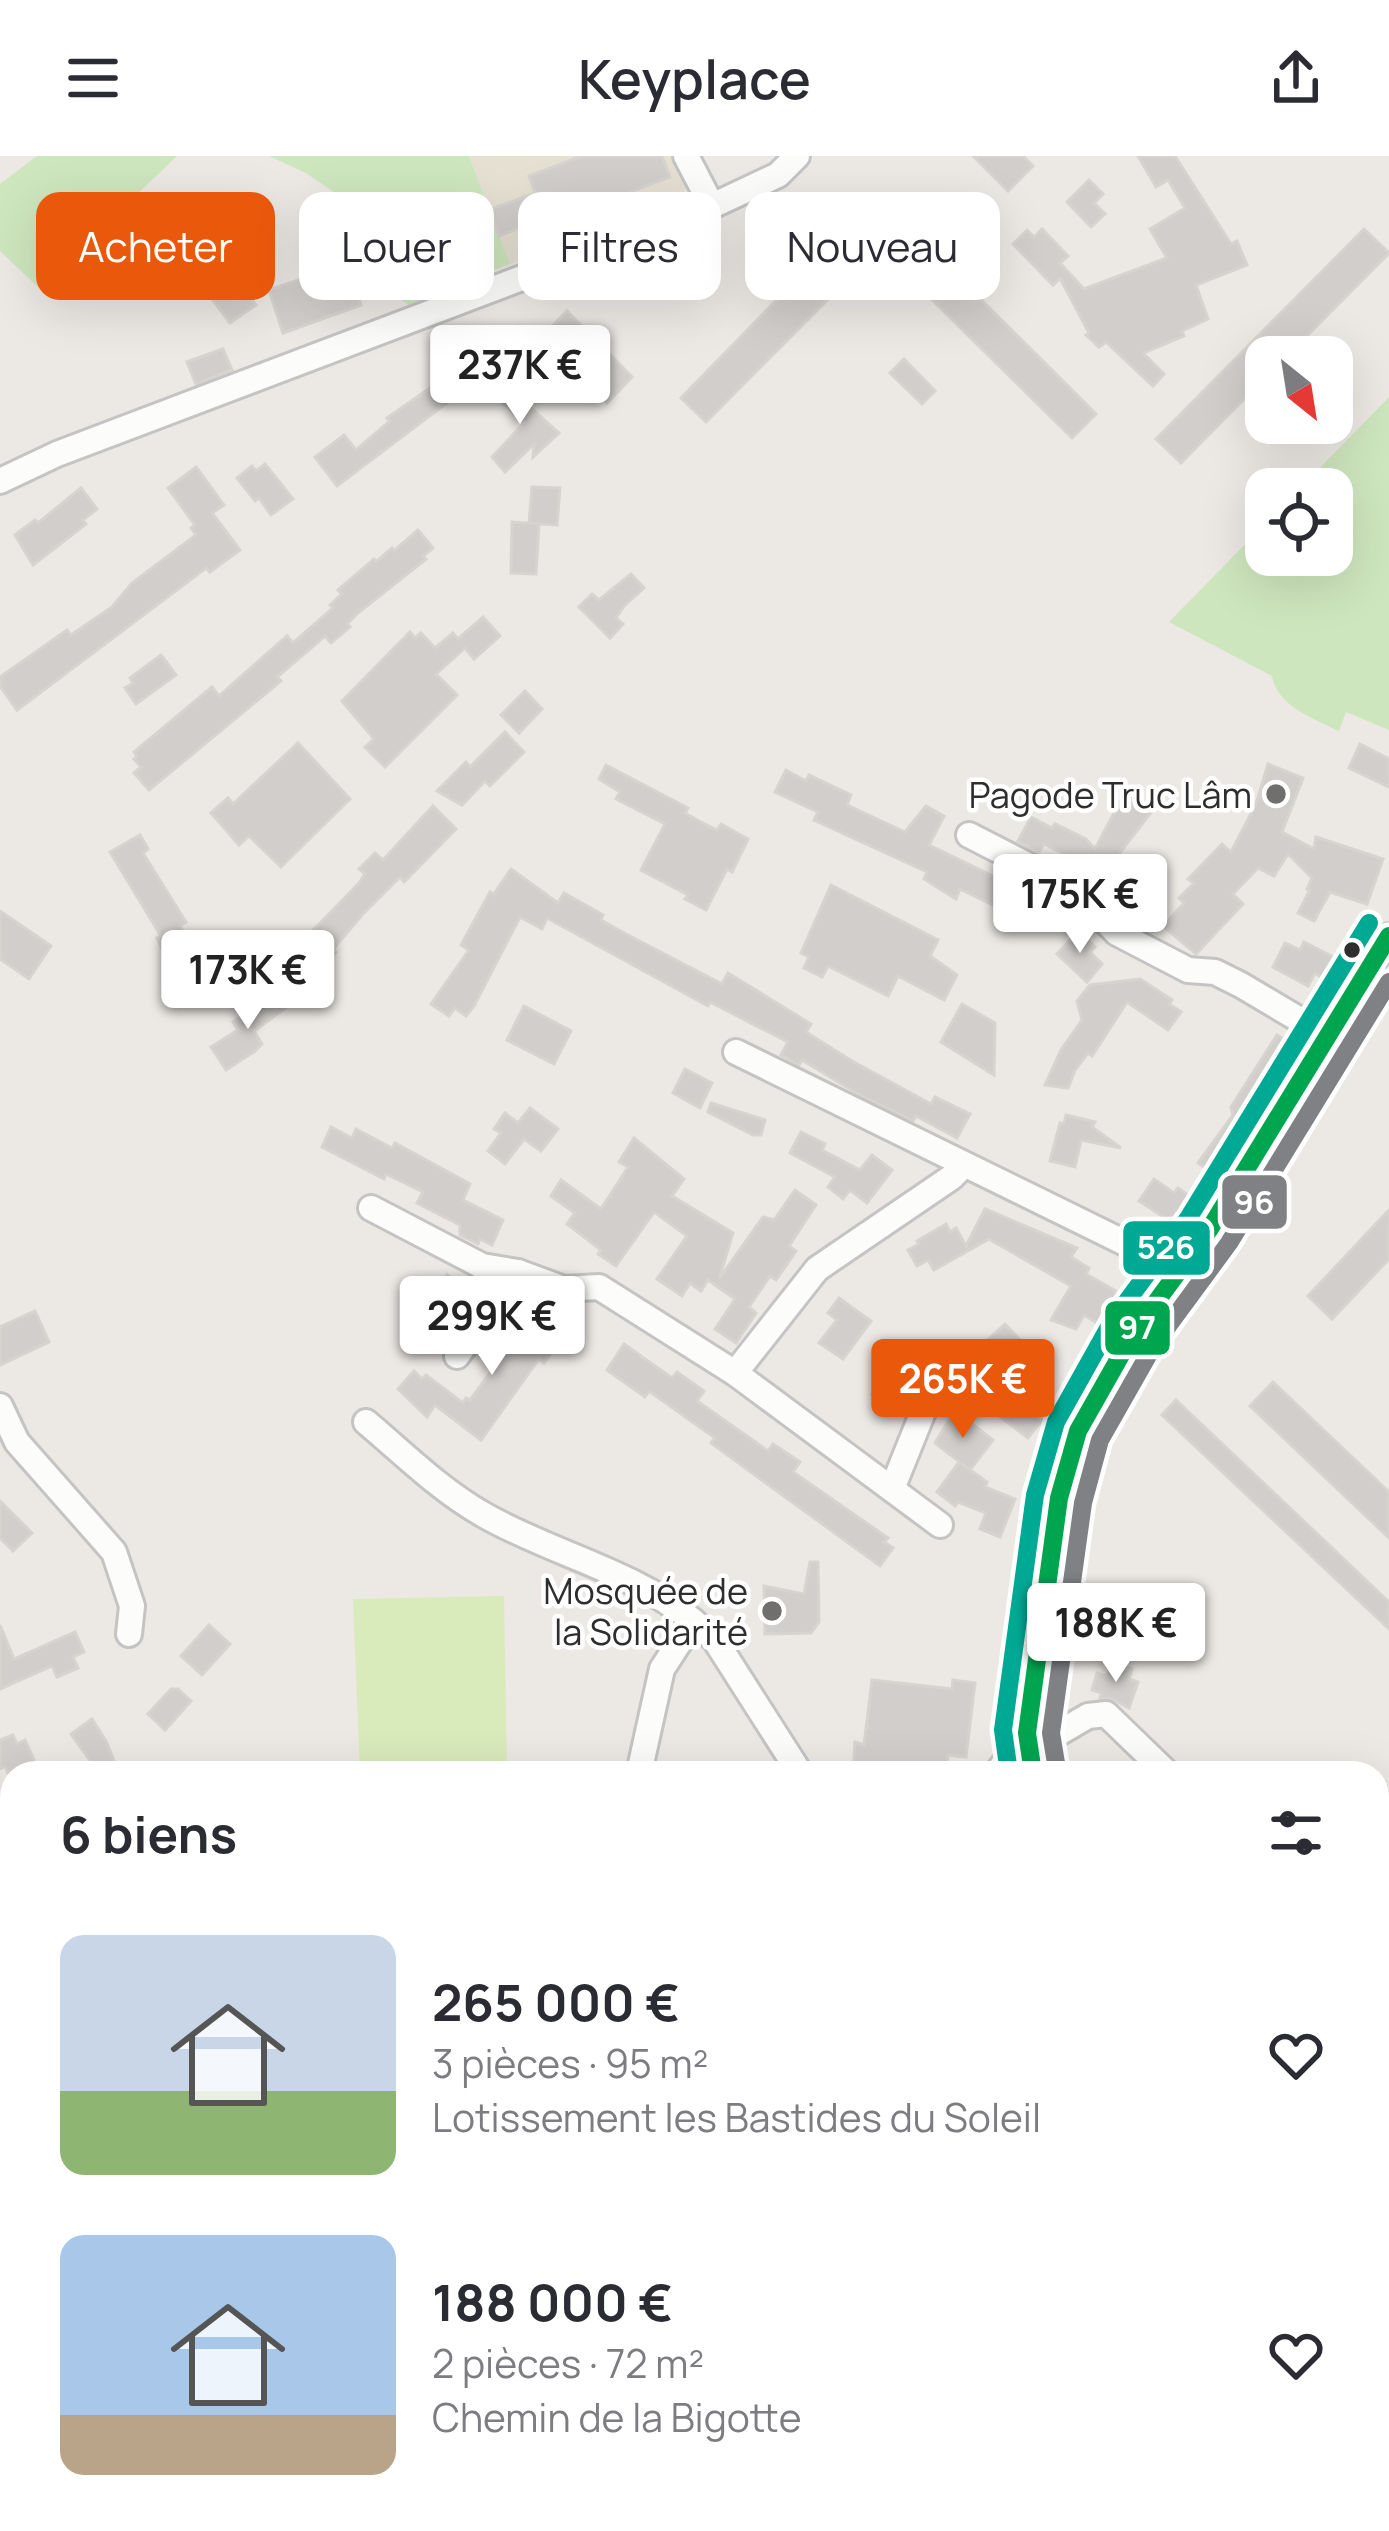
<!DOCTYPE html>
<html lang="fr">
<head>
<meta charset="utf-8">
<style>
  :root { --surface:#fff; --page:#f7f7f7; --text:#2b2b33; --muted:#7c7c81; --accent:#ea580c }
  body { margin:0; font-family:Manrope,sans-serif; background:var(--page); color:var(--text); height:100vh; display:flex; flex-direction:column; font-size:45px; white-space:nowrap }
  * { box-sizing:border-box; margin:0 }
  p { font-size:39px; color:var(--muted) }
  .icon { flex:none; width:66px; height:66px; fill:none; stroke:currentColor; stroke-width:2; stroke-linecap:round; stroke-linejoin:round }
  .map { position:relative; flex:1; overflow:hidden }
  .sheet { position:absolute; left:0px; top:1605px; width:1389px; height:771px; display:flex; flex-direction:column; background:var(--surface); border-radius:36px 36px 0 0; box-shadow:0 12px 48px #0002 }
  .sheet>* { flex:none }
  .guide { position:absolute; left:36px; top:36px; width:1317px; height:108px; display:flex; gap:24px }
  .needle { width:78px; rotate:150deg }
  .tools { position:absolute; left:1245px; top:180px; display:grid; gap:24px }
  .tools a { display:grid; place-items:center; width:108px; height:108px; border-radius:24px; background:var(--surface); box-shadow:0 12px 48px #0002; font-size:60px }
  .price { position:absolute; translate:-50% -102px; padding:0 27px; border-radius:12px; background:#fff; color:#222; font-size:39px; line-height:78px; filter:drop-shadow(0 3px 6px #0008) }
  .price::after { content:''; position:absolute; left:50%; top:72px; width:36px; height:27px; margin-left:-18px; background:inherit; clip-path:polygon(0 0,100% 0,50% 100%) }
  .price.active { background:var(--accent); color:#fff }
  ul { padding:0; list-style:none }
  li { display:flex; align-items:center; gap:36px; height:300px; padding:0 60px }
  li span { display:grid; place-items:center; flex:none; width:336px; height:240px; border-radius:24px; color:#555 }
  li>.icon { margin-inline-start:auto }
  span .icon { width:144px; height:144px; fill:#fffc; stroke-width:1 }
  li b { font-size:51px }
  h2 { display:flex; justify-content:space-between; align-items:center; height:144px; padding:0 60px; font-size:51px }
  .chip { padding:0 42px; border-radius:24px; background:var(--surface); box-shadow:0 12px 48px #0002; font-size:42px; line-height:108px }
  .chip.active { background:var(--accent); color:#fff }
  header { display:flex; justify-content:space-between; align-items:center; height:156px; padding:0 60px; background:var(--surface); font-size:54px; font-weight:600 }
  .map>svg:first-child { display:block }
  .education { fill:#e6e0d3 }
  .green { fill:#cee6be }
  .pitch { fill:#d9eabb }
  .building { fill:#d1cecb; stroke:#d7d4d0; stroke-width:3 }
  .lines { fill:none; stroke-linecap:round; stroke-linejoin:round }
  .minor-casing { stroke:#c5c4c5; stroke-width:30 }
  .minor { stroke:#fcfcfb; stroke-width:24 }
  .bus-1-casing { stroke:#fff; stroke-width:27 }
  .bus-2-casing { stroke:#fff; stroke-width:27 }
  .bus-3-casing { stroke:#fff; stroke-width:27 }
  .bus-1 { stroke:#00a550; stroke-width:18 }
  .bus-2 { stroke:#7f8185; stroke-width:18 }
  .bus-3 { stroke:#00a994; stroke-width:18 }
  .poi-dot { fill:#706f6e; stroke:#fff; stroke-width:4.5 }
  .bus-dot { fill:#2e2e2e; stroke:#fff; stroke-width:4.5 }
  .labels { text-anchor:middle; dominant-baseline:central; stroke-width:9; stroke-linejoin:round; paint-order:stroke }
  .poi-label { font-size:36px; fill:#2e2e2e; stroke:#fff; text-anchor:end }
  .line-badge { stroke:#fff; stroke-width:4.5 }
  .badge-label { font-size:33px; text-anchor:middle; font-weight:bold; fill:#fff }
</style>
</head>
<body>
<header><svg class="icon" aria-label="menu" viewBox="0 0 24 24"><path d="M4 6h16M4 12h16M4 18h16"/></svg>Keyplace<svg class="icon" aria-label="share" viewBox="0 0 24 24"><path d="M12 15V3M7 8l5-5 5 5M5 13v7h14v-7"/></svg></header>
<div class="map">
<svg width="1389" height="2375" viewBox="0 0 1389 2375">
  <rect width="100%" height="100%" fill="#ece8e4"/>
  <path class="education" d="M 469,0 L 677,0 L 688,29 L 678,45 L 668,49 L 655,43 L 550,83 L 552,92 L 510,108 Z"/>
  <g class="green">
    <path d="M 37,0 L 177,0 L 39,132 L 0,95 L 0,28 Z"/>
    <path d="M 269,0 L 469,0 L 510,108 L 409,149 L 390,137 L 372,62 L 306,17 Z"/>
    <path d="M 1389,241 L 1389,574 L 1346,556 L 1339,575 C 1314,563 1277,550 1272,520 L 1169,466 L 1266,367 L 1266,399 L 1332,399 L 1332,333 L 1299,333 Z"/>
  </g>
  <path class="pitch" d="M 504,1440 L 507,1617 L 360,1617 L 353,1443 Z"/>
  <g class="building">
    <path d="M 582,0 L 662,0 L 670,21 L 557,64 L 554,58 L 499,80 L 489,54 L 535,37 L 529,20 Z"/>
    <path d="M 973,0 L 1023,0 L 1033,10 L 1008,35 Z"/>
    <path d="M 1138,0 L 1175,0 L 1231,88 L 1237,85 L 1247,109 L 1196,129 L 1208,163 L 1182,175 L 1184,180 L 1143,197 L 1164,218 L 1153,230 L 1106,186 L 1099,191 L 1086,179 L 1089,177 L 1060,122 L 1053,129 L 1013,88 L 1027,74 L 1034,81 L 1042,73 L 1068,100 L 1060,107 L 1084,133 L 1167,102 L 1150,73 L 1185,52 L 1168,24 L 1156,31 Z"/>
    <path d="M 1089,24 L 1103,38 L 1094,47 L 1105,58 L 1091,71 L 1067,46 Z"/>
    <path d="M 1364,73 L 1389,97 L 1286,201 L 1266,201 L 1266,221 L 1181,307 L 1156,283 Z"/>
    <path d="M 844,75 L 870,101 L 706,266 L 681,242 Z"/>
    <path d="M 920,83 L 1096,258 L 1072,282 L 895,107 Z"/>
    <path d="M 342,94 L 361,149 L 283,177 L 269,134 L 319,117 L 314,104 Z"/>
    <path d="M 238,124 L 256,149 L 230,167 L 212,143 Z"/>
    <path d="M 567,155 L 632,221 L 607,247 L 542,181 Z"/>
    <path d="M 223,193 L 232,214 L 196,228 L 187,206 Z"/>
    <path d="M 904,203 L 935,235 L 922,248 L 890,217 Z"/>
    <path d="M 495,220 L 559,277 L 533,301 L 534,288 L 505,316 L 492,301 L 524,267 L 485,230 Z"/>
    <path d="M 443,223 L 456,240 L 337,330 L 315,301 L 344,279 L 356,294 L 390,265 L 387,262 Z"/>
    <path d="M 265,308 L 293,343 L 271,359 L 259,342 L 255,345 L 237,322 L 252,310 L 256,315 Z"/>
    <path d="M 196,311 L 224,349 L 212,357 L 240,394 L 210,416 L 206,412 L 17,554 L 0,530 L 0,521 L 67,474 L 71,479 L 112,451 L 132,427 L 196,379 L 191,372 L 195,369 L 168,332 Z"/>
    <path d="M 532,331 L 560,332 L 557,369 L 529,367 Z"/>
    <path d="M 81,332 L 97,353 L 83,364 L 86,368 L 33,409 L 15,379 L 35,364 L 38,367 Z"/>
    <path d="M 512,366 L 539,368 L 536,418 L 511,417 Z"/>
    <path d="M 418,374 L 433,392 L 423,400 L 426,403 L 358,457 L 347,468 L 350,471 L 331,487 L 325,480 L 277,521 L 281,525 L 149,634 L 134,617 L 141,611 L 134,603 L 137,600 L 134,596 L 212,531 L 219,540 L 287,480 L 293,487 L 333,452 L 330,449 L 342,438 L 338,434 L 374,403 L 376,406 L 392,392 L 394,395 Z"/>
    <path d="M 631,418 L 644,432 L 624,450 L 616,462 L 623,468 L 610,482 L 579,451 L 592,438 L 599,444 Z"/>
    <path d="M 483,461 L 500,480 L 474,503 L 465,492 L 436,518 L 457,539 L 385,611 L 365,591 L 374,583 L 342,545 L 410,476 L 415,482 L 421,477 L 435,492 L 453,477 L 458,483 Z"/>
    <path d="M 161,499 L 176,519 L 136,548 L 125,532 L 133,527 L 130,522 Z"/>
    <path d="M 525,535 L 542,553 L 519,577 L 501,559 Z"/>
    <path d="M 505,576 L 524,596 L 490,630 L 485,625 L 462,649 L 437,635 L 466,606 L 470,611 Z"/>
    <path d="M 298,587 L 350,643 L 281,711 L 249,680 L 239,689 L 211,657 L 228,642 L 233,648 Z"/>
    <path d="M 1360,588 L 1389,603 L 1389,631 L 1349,612 Z"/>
    <path d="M 1268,608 L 1303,622 L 1282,676 L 1314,693 L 1316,681 L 1383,703 L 1367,748 L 1330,736 L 1314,765 L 1298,757 L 1310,734 L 1307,733 L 1312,722 L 1288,698 L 1274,720 L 1258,712 L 1233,738 L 1243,748 L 1196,798 L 1163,770 L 1184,747 L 1179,742 L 1194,727 L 1188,723 L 1222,688 L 1231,696 L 1256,648 Z"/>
    <path d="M 606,609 L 688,652 L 685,657 L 699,665 L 717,674 L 721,668 L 748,683 L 732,716 L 727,713 L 706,754 L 685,743 L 688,739 L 641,714 L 665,668 L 616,643 L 620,636 L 599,623 Z"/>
    <path d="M 786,614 L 806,625 L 809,619 L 851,639 L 847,649 L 905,676 L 926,650 L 944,660 L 929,689 L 1026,736 L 1015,760 L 960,733 L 956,743 L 924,723 L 927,716 L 814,664 L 818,656 L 775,636 Z"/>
    <path d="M 1124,638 L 1153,654 L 1118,699 L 1132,714 L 1124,723 L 1128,727 L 1120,726 L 1107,739 L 1083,715 L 1088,710 L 1044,688 L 1039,696 L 1018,685 L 1031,661 L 1052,672 L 1055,668 L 1086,683 L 1095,693 Z"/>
    <path d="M 433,650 L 456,673 L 404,726 L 400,721 L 363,758 L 333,793 L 336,796 L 308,825 L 285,838 L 273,822 L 301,802 L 294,794 L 359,727 L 365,718 L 359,713 L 375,697 L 383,704 Z"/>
    <path d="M 140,679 L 148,693 L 143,697 L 186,766 L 180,770 L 203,809 L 198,812 L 208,829 L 185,842 L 167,811 L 170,809 L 157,782 L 161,780 L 110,696 Z"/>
    <path d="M 511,713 L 558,747 L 564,737 L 603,759 L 601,764 L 626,778 L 722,828 L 728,817 L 811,868 L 806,876 L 852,905 L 931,948 L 935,941 L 970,958 L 957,982 L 916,960 L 913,965 L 858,938 L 802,904 L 799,909 L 781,899 L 788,886 L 710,846 L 708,850 L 547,762 L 542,773 L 520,761 L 474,850 L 466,860 L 455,852 L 449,860 L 431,848 L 469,794 L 461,789 L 490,736 L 494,738 Z"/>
    <path d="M 831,729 L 938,784 L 930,800 L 957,819 L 944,844 L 898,820 L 888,840 L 828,810 L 822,821 L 804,812 L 809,801 L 801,797 Z"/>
    <path d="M 0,755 L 51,790 L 29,823 L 0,803 Z"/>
    <path d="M 1079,775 L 1095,791 L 1090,796 L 1102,808 L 1087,826 L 1057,798 Z"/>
    <path d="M 1304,786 L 1335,802 L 1324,823 L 1315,817 L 1308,830 L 1273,811 L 1285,787 L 1300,794 Z"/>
    <path d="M 1140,823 L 1172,844 L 1169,848 L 1181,856 L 1168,874 L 1127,846 L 1092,900 L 1088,897 L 1075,914 L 1068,932 L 1045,929 L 1061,894 L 1082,864 L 1077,845 L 1090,829 Z"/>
    <path d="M 276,835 L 287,851 L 254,875 L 262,888 L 255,895 L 226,914 L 211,891 L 238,874 L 233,866 Z"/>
    <path d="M 962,848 L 995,867 L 994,919 L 941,886 Z"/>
    <path d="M 524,850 L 571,875 L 554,908 L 507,884 Z"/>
    <path d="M 1277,879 L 1300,893 L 1221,1023 L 1198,1007 L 1233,959 L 1231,951 Z"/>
    <path d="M 685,913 L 712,927 L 700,952 L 673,937 Z"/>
    <path d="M 711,947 L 765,964 L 761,979 L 753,979 L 708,956 Z"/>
    <path d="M 530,952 L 558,973 L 541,995 L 524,983 L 505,1008 L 488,995 L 501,977 L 494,973 L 505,957 L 518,967 Z"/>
    <path d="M 1066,959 L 1095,966 L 1092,971 L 1121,992 L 1081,984 L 1075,1011 L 1050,1005 L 1060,967 L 1064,968 Z"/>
    <path d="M 331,971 L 352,982 L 356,973 L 392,992 L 395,987 L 470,1028 L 463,1044 L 503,1064 L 492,1089 L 480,1083 L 478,1088 L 460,1079 L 460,1069 L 417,1047 L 423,1036 L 386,1018 L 384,1023 L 322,991 Z"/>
    <path d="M 801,976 L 825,988 L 822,994 L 860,1014 L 872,999 L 892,1014 L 867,1047 L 850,1034 L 843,1043 L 828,1031 L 835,1021 L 790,997 Z"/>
    <path d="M 634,982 L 684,1023 L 672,1040 L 733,1077 L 719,1123 L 763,1061 L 774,1064 L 795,1034 L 816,1049 L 789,1090 L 796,1095 L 776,1124 L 770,1120 L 749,1151 L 756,1157 L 736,1187 L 715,1173 L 735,1143 L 708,1124 L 701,1135 L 690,1127 L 682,1140 L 657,1123 L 687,1080 L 654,1056 L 616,1110 L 598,1098 L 601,1094 L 567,1068 L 575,1057 L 551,1040 L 561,1024 L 601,1053 L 628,1011 L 619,1006 Z"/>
    <path d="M 1154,1023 L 1174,1037 L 1178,1032 L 1204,1050 L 1187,1076 L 1139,1045 Z"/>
    <path d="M 985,1053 L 1077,1092 L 1071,1101 L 1089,1112 L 1086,1118 L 1130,1143 L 1110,1175 L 1084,1159 L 1076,1173 L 1051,1164 L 1071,1130 L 989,1083 L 934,1114 L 928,1104 L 917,1110 L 908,1094 L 919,1088 L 917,1085 L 946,1068 L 950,1076 L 956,1072 L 966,1090 Z"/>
    <path d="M 1389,1054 L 1389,1103 L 1332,1163 L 1308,1140 Z"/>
    <path d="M 447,1119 L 469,1136 L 448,1165 L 440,1160 L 435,1167 L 420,1156 Z"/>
    <path d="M 839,1142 L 871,1165 L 843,1203 L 819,1187 L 837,1164 L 828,1157 Z"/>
    <path d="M 542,1149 L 571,1170 L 544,1207 L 539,1203 L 481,1284 L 435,1249 L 427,1261 L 398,1233 L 414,1215 L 422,1223 L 426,1219 L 463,1247 L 466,1242 L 470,1244 L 495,1210 L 498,1212 Z"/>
    <path d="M 35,1155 L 49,1186 L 0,1209 L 0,1171 Z"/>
    <path d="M 1005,1168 L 1025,1189 L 965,1241 L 947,1221 Z"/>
    <path d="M 624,1188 L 672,1222 L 677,1216 L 704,1235 L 697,1245 L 768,1295 L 773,1288 L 800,1306 L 793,1316 L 888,1382 L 884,1386 L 893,1392 L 880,1410 L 711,1287 L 715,1282 L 649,1235 L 645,1241 L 607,1214 Z"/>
    <path d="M 886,1217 L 906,1231 L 911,1223 L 918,1227 L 909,1247 L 899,1241 L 892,1251 L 872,1238 Z"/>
    <path d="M 1273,1226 L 1389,1336 L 1389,1382 L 1250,1250 Z"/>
    <path d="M 1014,1241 L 1042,1264 L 1028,1282 L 999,1260 Z"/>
    <path d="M 1176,1244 L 1389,1446 L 1389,1473 L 1162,1259 Z"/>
    <path d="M 955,1255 L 993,1284 L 970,1314 L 935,1287 Z"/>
    <path d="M 959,1306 L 987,1326 L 985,1331 L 1015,1343 L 1000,1381 L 980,1373 L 986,1357 L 958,1346 L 955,1350 L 937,1336 Z"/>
    <path d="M 0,1345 L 32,1377 L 13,1395 L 0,1382 Z"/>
    <path d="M 810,1406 L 818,1406 L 819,1466 L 811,1477 L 765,1478 L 764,1430 L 804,1438 Z"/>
    <path d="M 0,1469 L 14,1503 L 75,1476 L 84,1496 L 73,1501 L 78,1512 L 57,1521 L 52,1510 L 0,1533 Z"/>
    <path d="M 209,1469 L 230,1488 L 202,1519 L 181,1500 Z"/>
    <path d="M 1112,1506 L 1132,1513 L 1129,1523 L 1138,1526 L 1129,1552 L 1112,1543 L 1100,1542 L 1102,1537 L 1092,1534 L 1097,1517 L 1107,1520 Z"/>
    <path d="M 872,1524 L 952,1533 L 953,1524 L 975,1527 L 966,1601 L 948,1599 L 946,1617 L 853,1617 L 855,1586 L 864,1589 Z"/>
    <path d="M 171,1533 L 178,1533 L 191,1545 L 165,1574 L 148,1558 Z"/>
    <path d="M 92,1563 L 106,1585 L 119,1617 L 99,1617 L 71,1578 Z"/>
    <path d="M 13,1579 L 17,1588 L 25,1584 L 40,1617 L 8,1617 L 5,1610 L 0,1613 L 0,1584 Z"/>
  </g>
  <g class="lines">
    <defs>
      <g id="minor">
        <path d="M 686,0 L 712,50"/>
        <path d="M 0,325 L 57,298 L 712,50 L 778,19 L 797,0"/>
        <path d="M 969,679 L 1074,733 L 1117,777 L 1188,814 L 1215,816 L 1241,829 L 1327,880"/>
        <path d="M 736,896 L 1180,1114"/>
        <path d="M 371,1052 L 482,1110 L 518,1116 L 564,1133 L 599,1131 L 735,1217"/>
        <path d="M 457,1200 L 518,1116"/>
        <path d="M 0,1250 L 17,1286 L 114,1396 L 132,1450 L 129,1478"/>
        <path d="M 366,1266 C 404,1298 440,1334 484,1359 C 552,1398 632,1414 693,1465 L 662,1513 L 639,1617"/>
        <path d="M 892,1333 L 931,1236"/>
        <path d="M 940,1369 L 735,1217 L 817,1113 L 952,1021 L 964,1009"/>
        <path d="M 693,1465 L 715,1484 L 800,1617"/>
        <path d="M 1028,1595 L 1088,1560 L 1106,1558 L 1167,1617"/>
        <path d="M 997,1617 L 1027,1577"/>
        <path d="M 1033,1617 L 1027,1577 L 1059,1342 L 1078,1275 L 1134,1176 L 1209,1074 L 1389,780"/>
        <path d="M 0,1681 L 12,1709"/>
        <path d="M 1377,1755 L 1389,1755"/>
        <path d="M 0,1975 L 12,1919"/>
        <path d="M 0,2148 L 11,2202 L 0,2266"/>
        <path d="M 1377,2241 L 1389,2259"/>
        <path d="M 502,2364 L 540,2372 L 777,2373 L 904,2364"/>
        <path d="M 452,2375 L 456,2364"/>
        <path d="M 1162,2375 L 1163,2364"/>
        <path d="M 1276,2375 L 1277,2364"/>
      </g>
    </defs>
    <use href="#minor" class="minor-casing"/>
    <use href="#minor" class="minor"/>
    <defs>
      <path id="bus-1" d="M 1033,1617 L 1027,1577 L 1059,1342 L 1078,1275 L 1134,1176 L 1209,1074 L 1389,780"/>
      <path id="bus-2" d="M 1057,1613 L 1051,1577 L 1083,1347 L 1100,1284 L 1154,1189 L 1229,1087 L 1389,826"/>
      <path id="bus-3" d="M 1009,1617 L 1003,1574 L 1035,1339 L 1056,1266 L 1113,1164 L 1189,1061 L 1369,767"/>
    </defs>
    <use href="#bus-1" class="bus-1-casing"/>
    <use href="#bus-2" class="bus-2-casing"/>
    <use href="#bus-3" class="bus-3-casing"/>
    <use href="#bus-1" class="bus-1"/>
    <use href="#bus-2" class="bus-2"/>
    <use href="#bus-3" class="bus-3"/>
  </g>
  <g class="poi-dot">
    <circle cx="1276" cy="638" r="12"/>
    <circle cx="772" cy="1455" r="12"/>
  </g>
  <circle class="bus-dot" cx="1352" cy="794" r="10"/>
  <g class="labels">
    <g class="poi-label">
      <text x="1252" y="638">Pagode Truc Lâm</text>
      <text x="748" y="1434">Mosquée de<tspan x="748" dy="41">la Solidarité</tspan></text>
    </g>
  </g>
  <g class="line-badge">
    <rect x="1220" y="1017" width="69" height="58" rx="12" fill="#7f8185"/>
    <rect x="1121" y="1063" width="91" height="58" rx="12" fill="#00a994"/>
    <rect x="1103" y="1143" width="69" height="58" rx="12" fill="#00a550"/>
  </g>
  <g class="badge-label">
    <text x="1254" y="1058">96</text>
    <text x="1166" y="1103">526</text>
    <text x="1137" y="1183">97</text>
  </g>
</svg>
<div class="tools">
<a><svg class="needle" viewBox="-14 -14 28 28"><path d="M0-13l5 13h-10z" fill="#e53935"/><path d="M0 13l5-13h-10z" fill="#7c7c81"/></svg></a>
<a><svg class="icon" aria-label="locate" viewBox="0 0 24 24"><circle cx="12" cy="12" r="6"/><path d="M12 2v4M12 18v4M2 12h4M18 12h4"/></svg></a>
</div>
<b class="price" style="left:520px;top:271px">237K €</b>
<b class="price" style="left:1080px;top:800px">175K €</b>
<b class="price" style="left:248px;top:876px">173K €</b>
<b class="price" style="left:492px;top:1222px">299K €</b>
<b class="price active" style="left:963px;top:1285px">265K €</b>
<b class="price" style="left:1116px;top:1529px">188K €</b>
<div class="guide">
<a class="chip active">Acheter</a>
<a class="chip">Louer</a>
<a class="chip">Filtres</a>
<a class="chip">Nouveau</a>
</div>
<section class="sheet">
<h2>6 biens<svg class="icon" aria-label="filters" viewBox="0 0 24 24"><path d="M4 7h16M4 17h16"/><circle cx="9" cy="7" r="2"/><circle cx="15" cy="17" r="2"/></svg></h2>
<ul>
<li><span style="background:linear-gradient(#c9d6e8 65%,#8fb573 0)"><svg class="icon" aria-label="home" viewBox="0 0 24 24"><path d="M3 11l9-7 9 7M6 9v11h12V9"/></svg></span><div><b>265 000 €</b><p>3 pièces · 95 m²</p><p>Lotissement les Bastides du Soleil</p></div><svg class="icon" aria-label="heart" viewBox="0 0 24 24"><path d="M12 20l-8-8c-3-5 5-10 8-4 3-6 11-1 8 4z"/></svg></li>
<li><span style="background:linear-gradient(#a9c7e8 75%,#b9a48a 0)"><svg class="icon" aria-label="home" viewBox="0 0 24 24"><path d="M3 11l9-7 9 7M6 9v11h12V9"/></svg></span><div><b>188 000 €</b><p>2 pièces · 72 m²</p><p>Chemin de la Bigotte</p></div><svg class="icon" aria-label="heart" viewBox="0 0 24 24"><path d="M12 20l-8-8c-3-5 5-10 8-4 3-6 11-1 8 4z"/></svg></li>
</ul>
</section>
</div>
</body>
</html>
